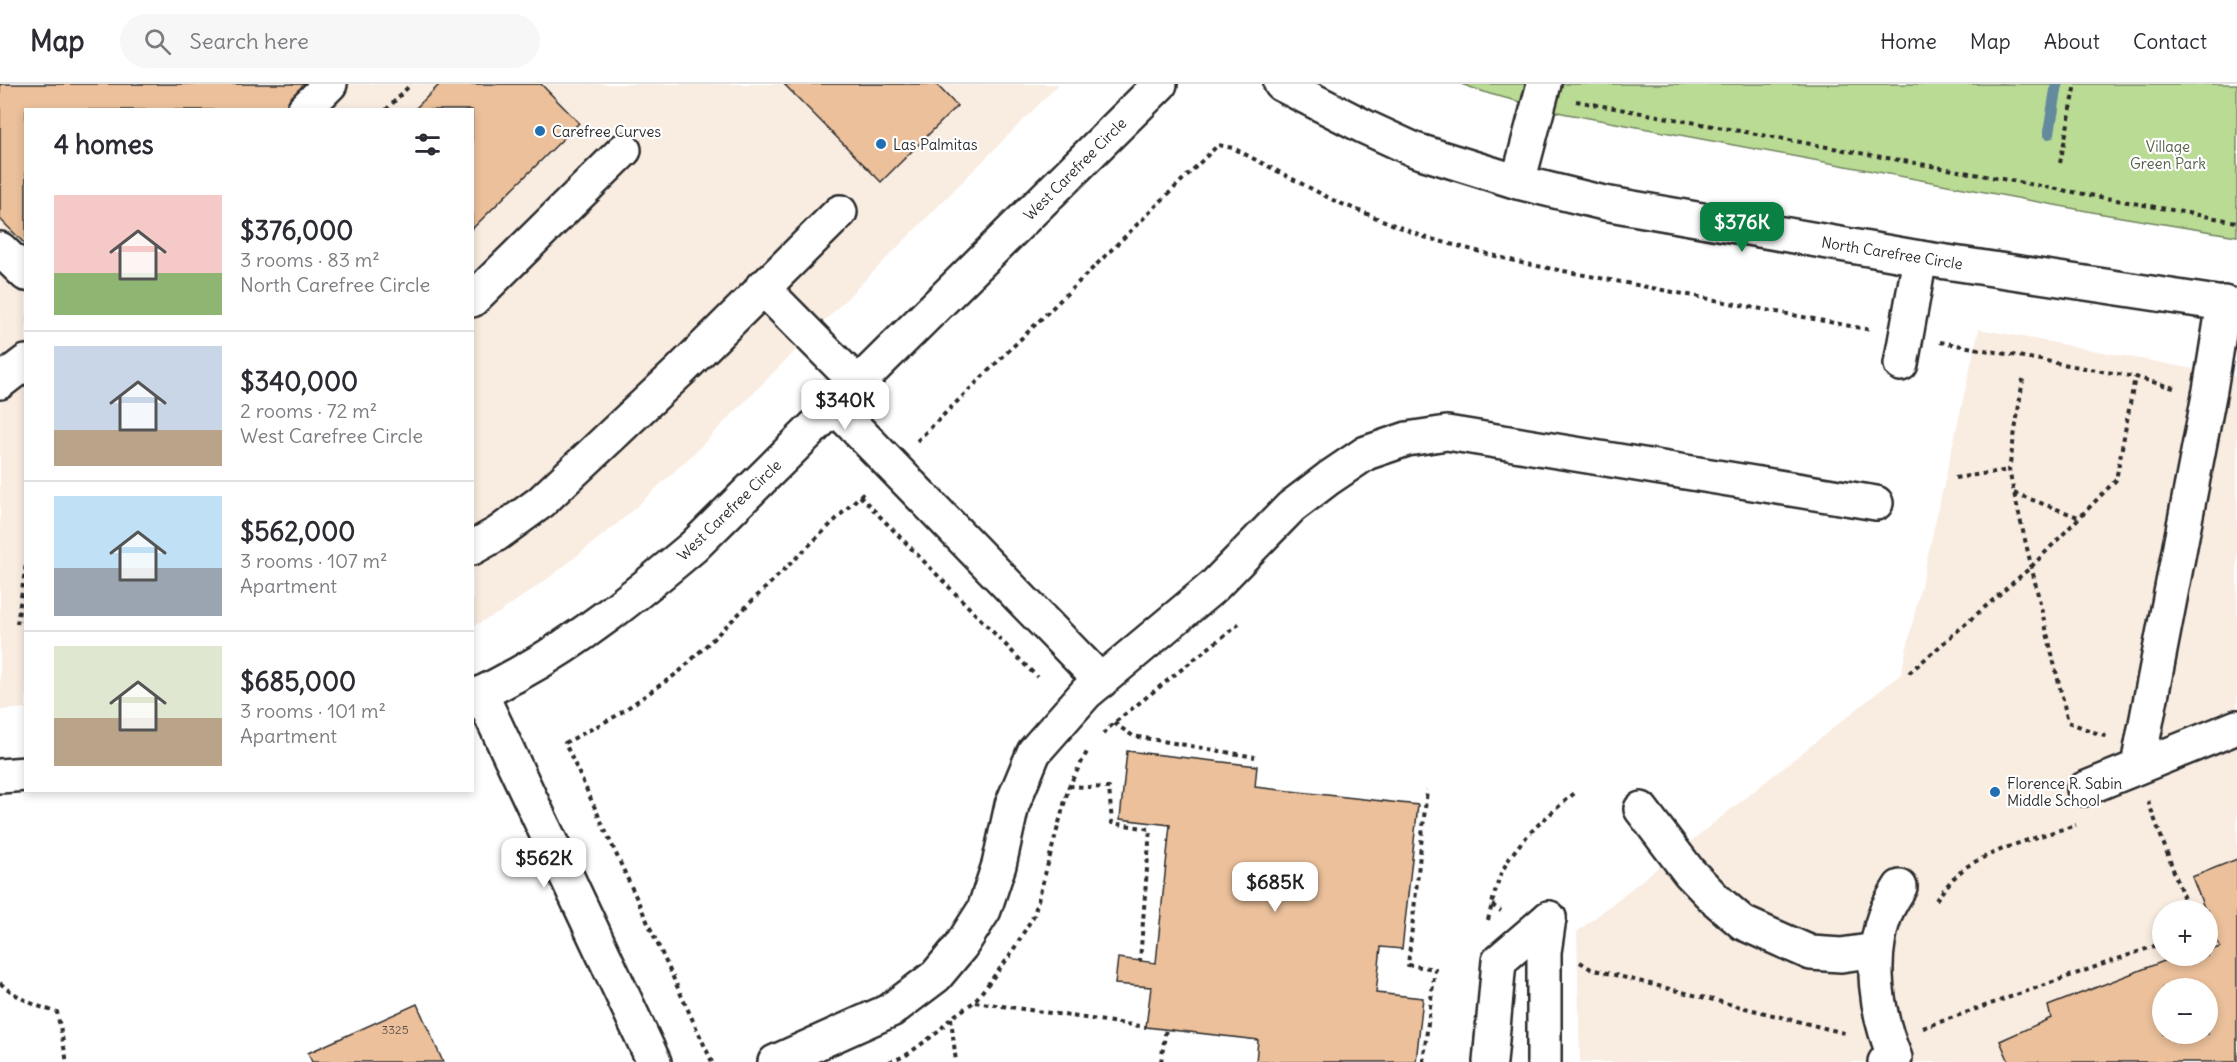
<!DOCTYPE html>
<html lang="en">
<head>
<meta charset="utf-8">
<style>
  :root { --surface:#fff; --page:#f7f7f7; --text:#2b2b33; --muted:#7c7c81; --line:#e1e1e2; --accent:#0b8043 }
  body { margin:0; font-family:Delius,sans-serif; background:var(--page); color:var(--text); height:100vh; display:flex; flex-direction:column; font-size:22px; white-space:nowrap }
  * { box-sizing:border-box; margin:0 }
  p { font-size:20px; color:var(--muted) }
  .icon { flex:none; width:33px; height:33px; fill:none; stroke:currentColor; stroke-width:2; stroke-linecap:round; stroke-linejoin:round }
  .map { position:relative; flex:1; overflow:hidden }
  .sheet { position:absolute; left:24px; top:24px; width:450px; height:684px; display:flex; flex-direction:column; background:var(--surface); border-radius:0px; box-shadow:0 3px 9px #0003 }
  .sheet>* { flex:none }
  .buttons { position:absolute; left:2152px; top:816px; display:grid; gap:12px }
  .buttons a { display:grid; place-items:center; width:66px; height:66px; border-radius:50%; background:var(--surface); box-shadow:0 3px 9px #0003; font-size:30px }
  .price { position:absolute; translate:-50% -51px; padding:0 14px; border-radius:12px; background:#fff; color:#222; font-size:20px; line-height:39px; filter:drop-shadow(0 2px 3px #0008) }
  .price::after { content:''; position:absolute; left:50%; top:36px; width:18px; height:14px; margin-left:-9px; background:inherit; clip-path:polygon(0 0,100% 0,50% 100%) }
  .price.selected { background:var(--accent); color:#fff }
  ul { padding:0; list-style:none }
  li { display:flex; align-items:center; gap:18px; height:150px; padding:0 30px }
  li+li { border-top:2px solid var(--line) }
  li span { display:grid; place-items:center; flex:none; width:168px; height:120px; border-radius:0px; color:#555 }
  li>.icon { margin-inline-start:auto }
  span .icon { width:72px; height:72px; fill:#fffc; stroke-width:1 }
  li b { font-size:26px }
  h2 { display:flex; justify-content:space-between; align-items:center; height:72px; padding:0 30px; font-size:26px }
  header { display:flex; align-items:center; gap:36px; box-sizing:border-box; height:84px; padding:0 30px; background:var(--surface); border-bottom:2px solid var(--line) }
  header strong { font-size:28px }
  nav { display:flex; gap:33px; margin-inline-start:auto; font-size:21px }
  .search { width:420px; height:54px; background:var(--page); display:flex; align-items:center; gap:15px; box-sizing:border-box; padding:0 21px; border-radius:33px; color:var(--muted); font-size:22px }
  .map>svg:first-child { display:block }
  .built { fill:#f9ece1; fill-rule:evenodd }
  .green { fill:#badb94; stroke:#728360; stroke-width:1.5 }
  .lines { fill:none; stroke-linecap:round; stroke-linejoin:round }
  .stream { stroke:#638a9d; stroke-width:12 }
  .building { fill:#ebc09b; stroke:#2b2b2b; stroke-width:1.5; fill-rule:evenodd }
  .minor-casing { stroke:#2b2b2b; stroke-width:38 }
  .major-casing { stroke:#2b2b2b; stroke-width:38 }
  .path { stroke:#2b2b2b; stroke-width:4; stroke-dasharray:4.5 4.5; stroke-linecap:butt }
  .minor { stroke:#fff; stroke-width:33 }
  .major { stroke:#fff; stroke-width:33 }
  .poi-dot { fill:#1f6fb2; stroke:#fff; stroke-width:2 }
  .labels { text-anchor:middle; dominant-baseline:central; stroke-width:4.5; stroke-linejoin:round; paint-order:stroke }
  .number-label { font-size:12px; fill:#5b5047 }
  .poi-label { font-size:15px; fill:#2b2b2b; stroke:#fff; text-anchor:start }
  .park-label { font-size:15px; fill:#56604a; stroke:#fff }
  .street-label { font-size:15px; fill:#2b2b2b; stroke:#fff }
</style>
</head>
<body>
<header>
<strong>Map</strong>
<div class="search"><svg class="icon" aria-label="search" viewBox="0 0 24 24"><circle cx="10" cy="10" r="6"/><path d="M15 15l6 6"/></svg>Search here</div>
<nav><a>Home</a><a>Map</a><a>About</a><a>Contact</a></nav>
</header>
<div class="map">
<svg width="2237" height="978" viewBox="0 0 2237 978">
  <rect width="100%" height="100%" fill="#fff"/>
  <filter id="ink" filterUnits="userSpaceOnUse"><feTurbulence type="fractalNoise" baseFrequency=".0167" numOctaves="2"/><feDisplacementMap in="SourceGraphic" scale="12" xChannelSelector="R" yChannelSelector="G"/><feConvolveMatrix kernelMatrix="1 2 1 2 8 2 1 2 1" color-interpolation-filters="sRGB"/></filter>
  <g filter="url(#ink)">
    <g class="built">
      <path d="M 0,0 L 1059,0 L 693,370 L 624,434 L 554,490 L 499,529 L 473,542 L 472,26 L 26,26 L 26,624 L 0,626 Z"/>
      <path d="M 1979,245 L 2237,293 L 2237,978 L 1580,978 L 1577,848 L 1901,590 ZM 2163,826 L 2208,826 L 2208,872 L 2163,872 ZM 2163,904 L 2208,904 L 2208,950 L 2163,950 Z"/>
    </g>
    <path class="green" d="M 1461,0 L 2237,0 L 2237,152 L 2103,130 L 1562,29 L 1490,10 Z"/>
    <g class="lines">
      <path class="stream" d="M 2049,49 L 2057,0"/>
    </g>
    <g class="building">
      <path d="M 0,0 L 317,0 L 291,26 L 26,26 L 26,161 L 0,135 Z"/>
      <path d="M 440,0 L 541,0 L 579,39 L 472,145 L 472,26 L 414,26 Z"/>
      <path d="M 784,0 L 936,0 L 957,22 L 881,98 Z"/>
      <path d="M 1127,667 L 1257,682 L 1255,703 L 1418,721 L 1402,865 L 1381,863 L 1376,909 L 1423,914 L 1416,978 L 1256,978 L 1258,956 L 1146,943 L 1151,903 L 1115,900 L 1118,874 L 1156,879 L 1170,741 L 1120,735 Z"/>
      <path d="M 2237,775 L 2237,978 L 2009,978 L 2000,957 L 2051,934 L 2048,922 L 2177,872 L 2193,872 L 2194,873 L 2208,872 L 2208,867 L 2220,863 L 2208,834 L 2208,826 L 2205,826 L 2192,793 ZM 2163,904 L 2208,904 L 2208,950 L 2163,950 Z"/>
      <path d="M 417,920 L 443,978 L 312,978 L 308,969 Z"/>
    </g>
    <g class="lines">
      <defs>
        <g id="minor">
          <path d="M 304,26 L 330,0"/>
          <path d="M 1518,98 L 1544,0"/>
          <path d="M 0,165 L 26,190"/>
          <path d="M 762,203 L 858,300"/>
          <path d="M 472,216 L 624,66"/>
          <path d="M 1901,280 L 1920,174"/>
          <path d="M 0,298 L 26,278"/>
          <path d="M 834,322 L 1101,597"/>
          <path d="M 472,464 L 497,450 L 541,418 L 680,287 L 840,128"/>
          <path d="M 481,610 L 654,978"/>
          <path d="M 2138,681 L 2210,306 L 2224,219"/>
          <path d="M 2084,705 L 2237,643"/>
          <path d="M 1641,725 L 1689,788 L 1715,815 L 1743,839 L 1811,869 L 1841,871 L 1876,866"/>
          <path d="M 775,978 L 891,926 L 936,892 L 961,862 L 984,826 L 999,781 L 1012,721 L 1034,668 L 1086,609 L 1214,502 L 1291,423 L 1329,394 L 1366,369 L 1407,355 L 1447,349 L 1876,419"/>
          <path d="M 1490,978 L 1499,877 L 1549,834"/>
          <path d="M 1544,978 L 1544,868 L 1549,834"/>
          <path d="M 1885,978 L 1895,974 C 1876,928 1868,875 1886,828 C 1890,819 1895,811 1900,803"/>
        </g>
        <g id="major">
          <path d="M 1281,0 L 1365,43 L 1415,66 L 1518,98 L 1604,119 L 1920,174 L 2237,222"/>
          <path d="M 472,613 C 488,607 503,598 518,590 C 582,555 637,510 693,463 L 1160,0"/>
          <path d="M 0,692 L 26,690"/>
        </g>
      </defs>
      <use href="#minor" class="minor-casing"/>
      <use href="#major" class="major-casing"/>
      <g class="path">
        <path d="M 1576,17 L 2237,138"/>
        <path d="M 386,26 L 411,0"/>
        <path d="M 2060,79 L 2076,0"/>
        <path d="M 1940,258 L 2135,293 L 2174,304"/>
        <path d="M 2023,295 L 2009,386 L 2014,409 L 2068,638 L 2104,652 L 2106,651"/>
        <path d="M 917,357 L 1218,61 L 1233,64 L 1335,117 L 1424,153 L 1522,179 L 1871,246"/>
        <path d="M 1955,394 L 2009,386"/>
        <path d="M 2014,409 L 2078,433"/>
        <path d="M 860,412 L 1037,593"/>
        <path d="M 17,540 L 26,480"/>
        <path d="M 1909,589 L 2031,483 L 2116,396 L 2135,293"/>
        <path d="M 1114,639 L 1133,652 L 1255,673"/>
        <path d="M 1103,650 L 1114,639 L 1240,539"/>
        <path d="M 1069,702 L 1109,704 L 1112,739 L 1150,745 L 1140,877"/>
        <path d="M 2148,717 L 2188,826"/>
        <path d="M 1936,816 C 1945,804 1957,788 1971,780 C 2003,762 2041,752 2076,741"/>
        <path d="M 1492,821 L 1501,827"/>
        <path d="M 1488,836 C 1492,821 1495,805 1501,790 C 1516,756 1549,731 1577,707"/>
        <path d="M 2208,843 L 2211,842"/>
        <path d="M 1580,878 L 1591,885 L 1848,950"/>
        <path d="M 0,899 C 18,914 34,922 57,928 L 67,978"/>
        <path d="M 975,918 L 1146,943"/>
        <path d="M 951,934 L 956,978"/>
        <path d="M 1923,944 L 2163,859"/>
        <path d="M 712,978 L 565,659 L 616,632 L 679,588 L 866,406"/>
        <path d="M 889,978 L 905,972 L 938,948 L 951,934 L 974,918 L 1009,873 L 1034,831 L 1069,702 L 1088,666"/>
        <path d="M 1161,978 L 1166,944"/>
        <path d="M 1423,978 L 1435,885 L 1408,881 L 1427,706"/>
      </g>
      <use href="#minor" class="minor"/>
      <use href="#major" class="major"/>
    </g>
  </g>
  <g class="poi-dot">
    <circle cx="540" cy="47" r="6"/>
    <circle cx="881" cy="60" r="6"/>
    <circle cx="1995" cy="708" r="6"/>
  </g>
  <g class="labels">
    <g class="number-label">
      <text x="395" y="945">3325</text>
    </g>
    <g class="poi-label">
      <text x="552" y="47">Carefree Curves</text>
      <text x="893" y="60">Las Palmitas</text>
      <text x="2007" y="699">Florence R. Sabin<tspan x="2007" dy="17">Middle School</tspan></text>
    </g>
    <g class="park-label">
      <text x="2168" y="62">Village<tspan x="2168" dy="17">Green Park</tspan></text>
    </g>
    <g class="street-label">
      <text transform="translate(1075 85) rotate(-45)">West Carefree Circle</text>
      <text transform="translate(1892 169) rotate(9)">North Carefree Circle</text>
      <text transform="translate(729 426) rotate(-44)">West Carefree Circle</text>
    </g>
  </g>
</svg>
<div class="buttons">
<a>+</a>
<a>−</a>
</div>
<b class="price selected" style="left:1742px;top:169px">$376K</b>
<b class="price" style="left:845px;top:347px">$340K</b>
<b class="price" style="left:544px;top:805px">$562K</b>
<b class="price" style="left:1275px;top:829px">$685K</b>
<section class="sheet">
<h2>4 homes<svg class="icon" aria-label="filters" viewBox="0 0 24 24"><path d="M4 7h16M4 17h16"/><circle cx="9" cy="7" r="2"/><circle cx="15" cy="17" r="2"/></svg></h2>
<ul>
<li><span style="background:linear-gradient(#f6c9c9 65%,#8fb573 0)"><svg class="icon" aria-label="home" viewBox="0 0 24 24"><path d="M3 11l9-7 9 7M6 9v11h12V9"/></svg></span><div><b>$376,000</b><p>3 rooms · 83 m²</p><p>North Carefree Circle</p></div></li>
<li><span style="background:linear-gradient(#c9d6e8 70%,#b9a48a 0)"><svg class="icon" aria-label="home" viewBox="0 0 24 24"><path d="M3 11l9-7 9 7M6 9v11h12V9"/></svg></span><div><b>$340,000</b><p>2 rooms · 72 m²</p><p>West Carefree Circle</p></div></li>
<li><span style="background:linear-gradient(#bfe0f5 60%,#9aa5b1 0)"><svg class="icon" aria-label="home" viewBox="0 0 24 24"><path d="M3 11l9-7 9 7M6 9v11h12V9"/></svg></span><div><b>$562,000</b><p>3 rooms · 107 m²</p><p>Apartment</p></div></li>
<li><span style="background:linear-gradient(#dfe7d0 60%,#b9a48a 0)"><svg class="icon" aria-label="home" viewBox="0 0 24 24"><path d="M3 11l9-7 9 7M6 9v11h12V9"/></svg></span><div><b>$685,000</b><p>3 rooms · 101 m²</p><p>Apartment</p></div></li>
</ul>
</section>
</div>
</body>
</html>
